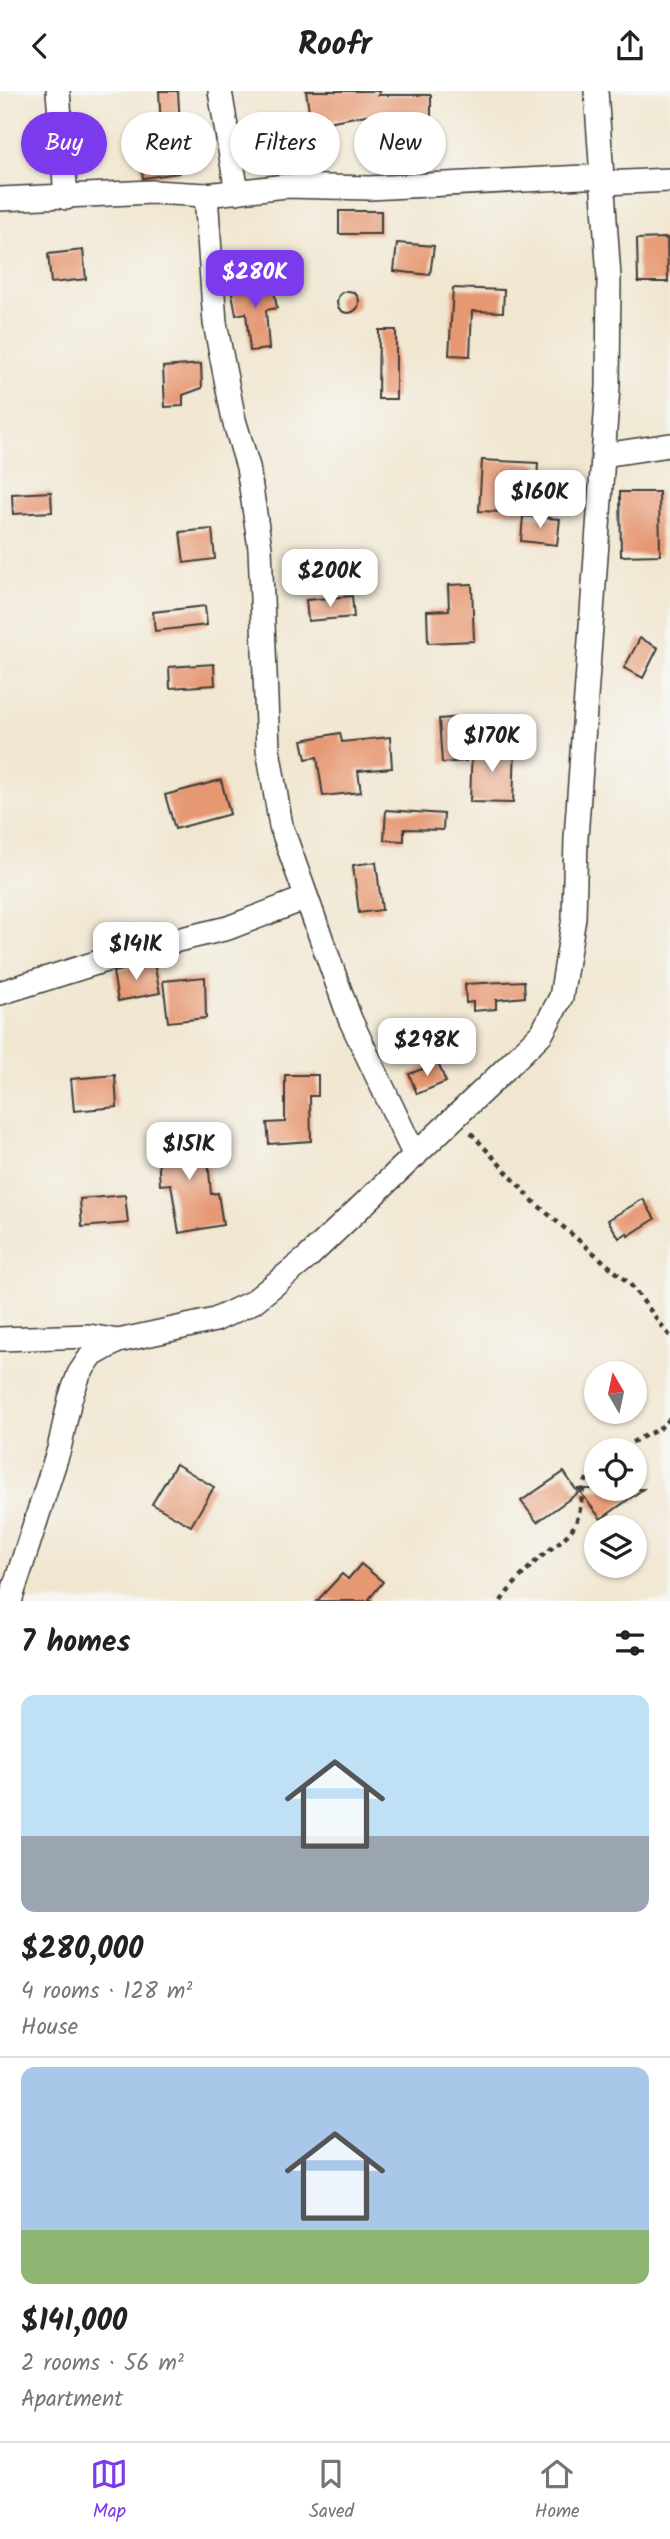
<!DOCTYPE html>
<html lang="en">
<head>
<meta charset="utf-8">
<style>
  :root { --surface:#fff; --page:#f2f2f2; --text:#222; --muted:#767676; --line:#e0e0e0; --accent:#7c3aed }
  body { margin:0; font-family:Kalam,sans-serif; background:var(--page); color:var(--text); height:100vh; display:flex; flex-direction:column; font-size:26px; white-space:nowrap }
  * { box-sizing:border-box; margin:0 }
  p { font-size:23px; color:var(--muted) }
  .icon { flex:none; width:38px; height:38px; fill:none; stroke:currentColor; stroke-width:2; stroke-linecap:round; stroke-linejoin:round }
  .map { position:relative; height:1510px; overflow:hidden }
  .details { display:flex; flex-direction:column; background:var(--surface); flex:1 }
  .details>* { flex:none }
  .banner { position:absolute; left:21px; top:21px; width:628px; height:63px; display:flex; gap:14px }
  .needle { width:46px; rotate:351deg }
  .tools { position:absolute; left:584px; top:1270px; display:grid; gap:14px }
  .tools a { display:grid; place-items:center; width:63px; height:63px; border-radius:50%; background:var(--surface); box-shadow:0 2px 5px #0004; font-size:35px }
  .price { position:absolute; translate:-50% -60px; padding:0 16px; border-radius:14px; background:#fff; color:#222; font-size:23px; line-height:46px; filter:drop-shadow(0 2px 4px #0008) }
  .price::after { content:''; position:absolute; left:50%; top:42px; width:21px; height:16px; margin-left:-10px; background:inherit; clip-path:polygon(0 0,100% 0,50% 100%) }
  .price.selected { background:var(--accent); color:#fff }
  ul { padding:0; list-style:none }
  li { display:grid; align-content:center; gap:14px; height:371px; padding:0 21px }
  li+li { border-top:2px solid var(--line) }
  li span { display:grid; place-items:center; height:217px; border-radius:14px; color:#555 }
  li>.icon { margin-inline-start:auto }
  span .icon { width:126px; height:126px; fill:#fffc; stroke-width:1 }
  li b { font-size:30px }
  h2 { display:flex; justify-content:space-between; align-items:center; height:84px; padding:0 21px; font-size:30px }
  .tag { padding:0 24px; border-radius:32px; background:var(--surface); box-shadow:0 2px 5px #0004; font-size:24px; line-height:63px }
  .tag.selected { background:var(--accent); color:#fff }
  header { display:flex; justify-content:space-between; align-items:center; height:91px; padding:0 21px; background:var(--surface); font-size:32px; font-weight:700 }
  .dock { display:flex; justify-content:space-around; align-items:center; height:98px; border-top:2px solid var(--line); background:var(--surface); font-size:19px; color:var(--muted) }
  .dock a { display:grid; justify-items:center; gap:4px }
  .dock .selected { color:var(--accent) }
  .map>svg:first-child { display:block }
  .building { fill:#e69872 }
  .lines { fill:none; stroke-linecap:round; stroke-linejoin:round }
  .street-casing { stroke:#3c3a37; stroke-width:26 }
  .path { stroke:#3c3a37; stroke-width:4.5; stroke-dasharray:5 5; stroke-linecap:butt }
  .street { stroke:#fff; stroke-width:23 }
</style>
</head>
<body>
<header><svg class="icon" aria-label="back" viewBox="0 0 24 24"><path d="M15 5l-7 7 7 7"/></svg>Roofr<svg class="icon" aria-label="share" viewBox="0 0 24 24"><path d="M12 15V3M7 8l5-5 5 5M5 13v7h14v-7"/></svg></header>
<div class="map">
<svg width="670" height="1510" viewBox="0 0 670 1510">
  <rect width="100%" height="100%" fill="#f6f6f2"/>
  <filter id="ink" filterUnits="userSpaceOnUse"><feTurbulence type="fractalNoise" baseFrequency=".0143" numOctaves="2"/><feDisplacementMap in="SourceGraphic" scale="14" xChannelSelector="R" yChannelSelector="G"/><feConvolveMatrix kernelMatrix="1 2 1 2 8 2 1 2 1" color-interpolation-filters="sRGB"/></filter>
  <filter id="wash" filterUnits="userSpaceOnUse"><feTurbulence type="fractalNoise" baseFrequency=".00686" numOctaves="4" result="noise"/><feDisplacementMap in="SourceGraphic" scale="28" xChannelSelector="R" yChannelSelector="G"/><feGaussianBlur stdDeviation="1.57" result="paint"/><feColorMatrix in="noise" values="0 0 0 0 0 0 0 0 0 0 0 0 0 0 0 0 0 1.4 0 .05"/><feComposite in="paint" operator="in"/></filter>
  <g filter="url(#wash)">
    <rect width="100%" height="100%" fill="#f1e7d1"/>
    <g id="blocks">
      <g class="building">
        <path d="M 159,0 L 178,0 L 180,35 L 161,36 Z"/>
        <path d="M 306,0 L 380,0 L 378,4 L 431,4 L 431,65 L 410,65 L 410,52 L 367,52 L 366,24 L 311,34 Z"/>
        <path d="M 174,49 L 179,82 L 143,87 L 138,54 Z"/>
        <rect x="339" y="120" width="42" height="23"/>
        <path d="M 667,147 L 668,191 L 638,191 L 637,148 Z"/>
        <path d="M 397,152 L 434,155 L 430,184 L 394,180 Z"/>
        <path d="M 83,159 L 86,188 L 51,192 L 48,163 Z"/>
        <path d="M 272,189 L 277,217 L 266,219 L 269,258 L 250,260 L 246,222 L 236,224 L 231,196 Z"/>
        <path d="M 453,197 L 504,199 L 503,221 L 472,220 L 470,265 L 449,264 Z"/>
        <circle cx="348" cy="211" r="11"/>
        <path d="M 379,239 L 396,239 L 396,308 L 378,308 Z"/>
        <path d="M 201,273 L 202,297 L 183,304 L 183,315 L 165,316 L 163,276 Z"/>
        <path d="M 482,369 L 538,372 L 537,390 L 534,390 L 532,422 L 479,420 Z"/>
        <path d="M 51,401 L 52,421 L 13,423 L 12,403 Z"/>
        <path d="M 620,401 L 659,401 L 660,464 L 621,465 Z"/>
        <path d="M 523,425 L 560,428 L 557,454 L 521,450 Z"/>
        <path d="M 212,438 L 215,468 L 184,472 L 180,441 Z"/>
        <path d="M 472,493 L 474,550 L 428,552 L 427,520 L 449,519 L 448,494 Z"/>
        <path d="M 352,505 L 354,526 L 308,530 L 306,509 Z"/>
        <path d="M 205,515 L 207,534 L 155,540 L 153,521 Z"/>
        <path d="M 640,547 L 658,557 L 643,587 L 624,577 Z"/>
        <path d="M 214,573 L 215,594 L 170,597 L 169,576 Z"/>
        <path d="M 463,626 L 466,670 L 442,672 L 439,628 Z"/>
        <path d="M 340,642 L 342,651 L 390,646 L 392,677 L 358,680 L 361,701 L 323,705 L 317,666 L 306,668 L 302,649 Z"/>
        <path d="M 472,654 L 515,656 L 513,712 L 470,711 Z"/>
        <path d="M 221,689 L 230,723 L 175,738 L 165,704 Z"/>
        <path d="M 386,719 L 444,723 L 443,739 L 404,738 L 404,750 L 384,749 Z"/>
        <path d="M 376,771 L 382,819 L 359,822 L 353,774 Z"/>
        <path d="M 154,872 L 160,902 L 118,910 L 113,881 Z"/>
        <path d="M 205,886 L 206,927 L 168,931 L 163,890 Z"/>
        <path d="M 524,890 L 525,906 L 496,909 L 496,918 L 473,920 L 473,911 L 466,912 L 465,893 Z"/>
        <path d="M 438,972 L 446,991 L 417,1003 L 409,983 Z"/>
        <path d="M 115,984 L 117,1016 L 74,1020 L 71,988 Z"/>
        <path d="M 285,984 L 318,984 L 318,1005 L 310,1005 L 311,1050 L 269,1053 L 267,1032 L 285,1031 Z"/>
        <path d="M 206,1045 L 211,1103 L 218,1102 L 223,1134 L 179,1142 L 171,1093 L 160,1094 L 157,1049 Z"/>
        <path d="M 125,1104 L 128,1132 L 82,1136 L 80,1108 Z"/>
        <path d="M 643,1108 L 655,1128 L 628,1145 L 627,1142 L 619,1147 L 608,1129 Z"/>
        <path d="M 176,1373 L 214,1396 L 191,1435 L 152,1413 Z"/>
        <path d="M 564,1381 L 578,1402 L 537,1431 L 521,1410 Z"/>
        <path d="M 578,1398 L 643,1398 L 601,1428 Z"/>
        <path d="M 361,1473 L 383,1491 L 369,1508 L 372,1510 L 317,1510 L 342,1483 L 348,1488 Z"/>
      </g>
    </g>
  </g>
  <g filter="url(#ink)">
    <use href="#blocks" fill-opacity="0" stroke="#3c3a37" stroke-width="2"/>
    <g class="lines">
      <defs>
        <g id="street">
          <path d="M 58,0 L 66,107"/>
          <path d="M 220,0 L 237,101"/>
          <path d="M 604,92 L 670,89"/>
          <path d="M 206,104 L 215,232 L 234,329 L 248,376 L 260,457 L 268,658 L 281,735 L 350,928 L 415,1065"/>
          <path d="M 0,108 L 152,101 L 206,104 L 286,95 L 369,97 L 603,85"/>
          <path d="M 604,364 L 670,354"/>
          <path d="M 0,902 L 144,857 L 228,837 L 306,807"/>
          <path d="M 0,1248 L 89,1245 L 118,1250"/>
          <path d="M 10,1510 L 59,1358 L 70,1308 L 79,1283 L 91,1265 L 118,1250 L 215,1229 L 253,1211 L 307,1167 L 492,991 L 542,942 L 561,906 L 574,827 L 576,747 L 608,296 L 609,186 L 596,0"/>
        </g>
      </defs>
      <use href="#street" class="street-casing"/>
      <g class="path">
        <path d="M 471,1042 L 534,1111 L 630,1193 L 670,1245"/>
        <path d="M 614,1360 L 659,1338 L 670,1328"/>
        <path d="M 501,1510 C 510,1497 522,1484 534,1472 C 546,1460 565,1450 574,1435 C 586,1414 576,1394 597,1375"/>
      </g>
      <use href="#street" class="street"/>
    </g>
  </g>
</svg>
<div class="tools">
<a><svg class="needle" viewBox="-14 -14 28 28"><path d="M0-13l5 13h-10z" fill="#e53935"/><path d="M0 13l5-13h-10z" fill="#767676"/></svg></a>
<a><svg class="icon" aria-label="locate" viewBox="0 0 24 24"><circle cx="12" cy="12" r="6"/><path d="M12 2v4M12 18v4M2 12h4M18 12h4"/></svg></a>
<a><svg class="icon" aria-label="layers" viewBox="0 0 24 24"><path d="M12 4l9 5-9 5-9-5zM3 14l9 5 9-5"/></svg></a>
</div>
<b class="price selected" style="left:255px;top:219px">$280K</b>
<b class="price" style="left:540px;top:439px">$160K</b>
<b class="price" style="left:330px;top:518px">$200K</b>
<b class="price" style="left:492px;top:683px">$170K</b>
<b class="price" style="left:136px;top:891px">$141K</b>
<b class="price" style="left:427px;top:987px">$298K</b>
<b class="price" style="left:189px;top:1091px">$151K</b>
<div class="banner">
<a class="tag selected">Buy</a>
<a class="tag">Rent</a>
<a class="tag">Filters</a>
<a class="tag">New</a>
</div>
</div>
<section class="details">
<h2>7 homes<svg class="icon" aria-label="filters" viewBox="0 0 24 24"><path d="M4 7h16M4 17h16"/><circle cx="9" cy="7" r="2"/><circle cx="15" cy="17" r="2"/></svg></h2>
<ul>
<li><span style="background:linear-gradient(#bfe0f5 65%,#9aa5b1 0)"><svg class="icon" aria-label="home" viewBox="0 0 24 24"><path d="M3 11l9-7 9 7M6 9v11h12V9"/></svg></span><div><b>$280,000</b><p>4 rooms · 128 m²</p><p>House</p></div></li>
<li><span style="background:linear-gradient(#a9c7e8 75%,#8fb573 0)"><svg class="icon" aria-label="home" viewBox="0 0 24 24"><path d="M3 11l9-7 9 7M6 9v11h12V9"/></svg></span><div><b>$141,000</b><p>2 rooms · 56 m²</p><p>Apartment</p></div></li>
</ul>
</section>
<nav class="dock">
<a class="selected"><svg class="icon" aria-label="map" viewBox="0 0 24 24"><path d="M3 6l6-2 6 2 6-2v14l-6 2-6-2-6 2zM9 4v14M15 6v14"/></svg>Map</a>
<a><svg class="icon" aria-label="saved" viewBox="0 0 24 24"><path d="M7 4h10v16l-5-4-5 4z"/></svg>Saved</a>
<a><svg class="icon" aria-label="home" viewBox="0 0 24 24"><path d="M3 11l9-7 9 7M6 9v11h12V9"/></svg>Home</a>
</nav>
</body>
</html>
